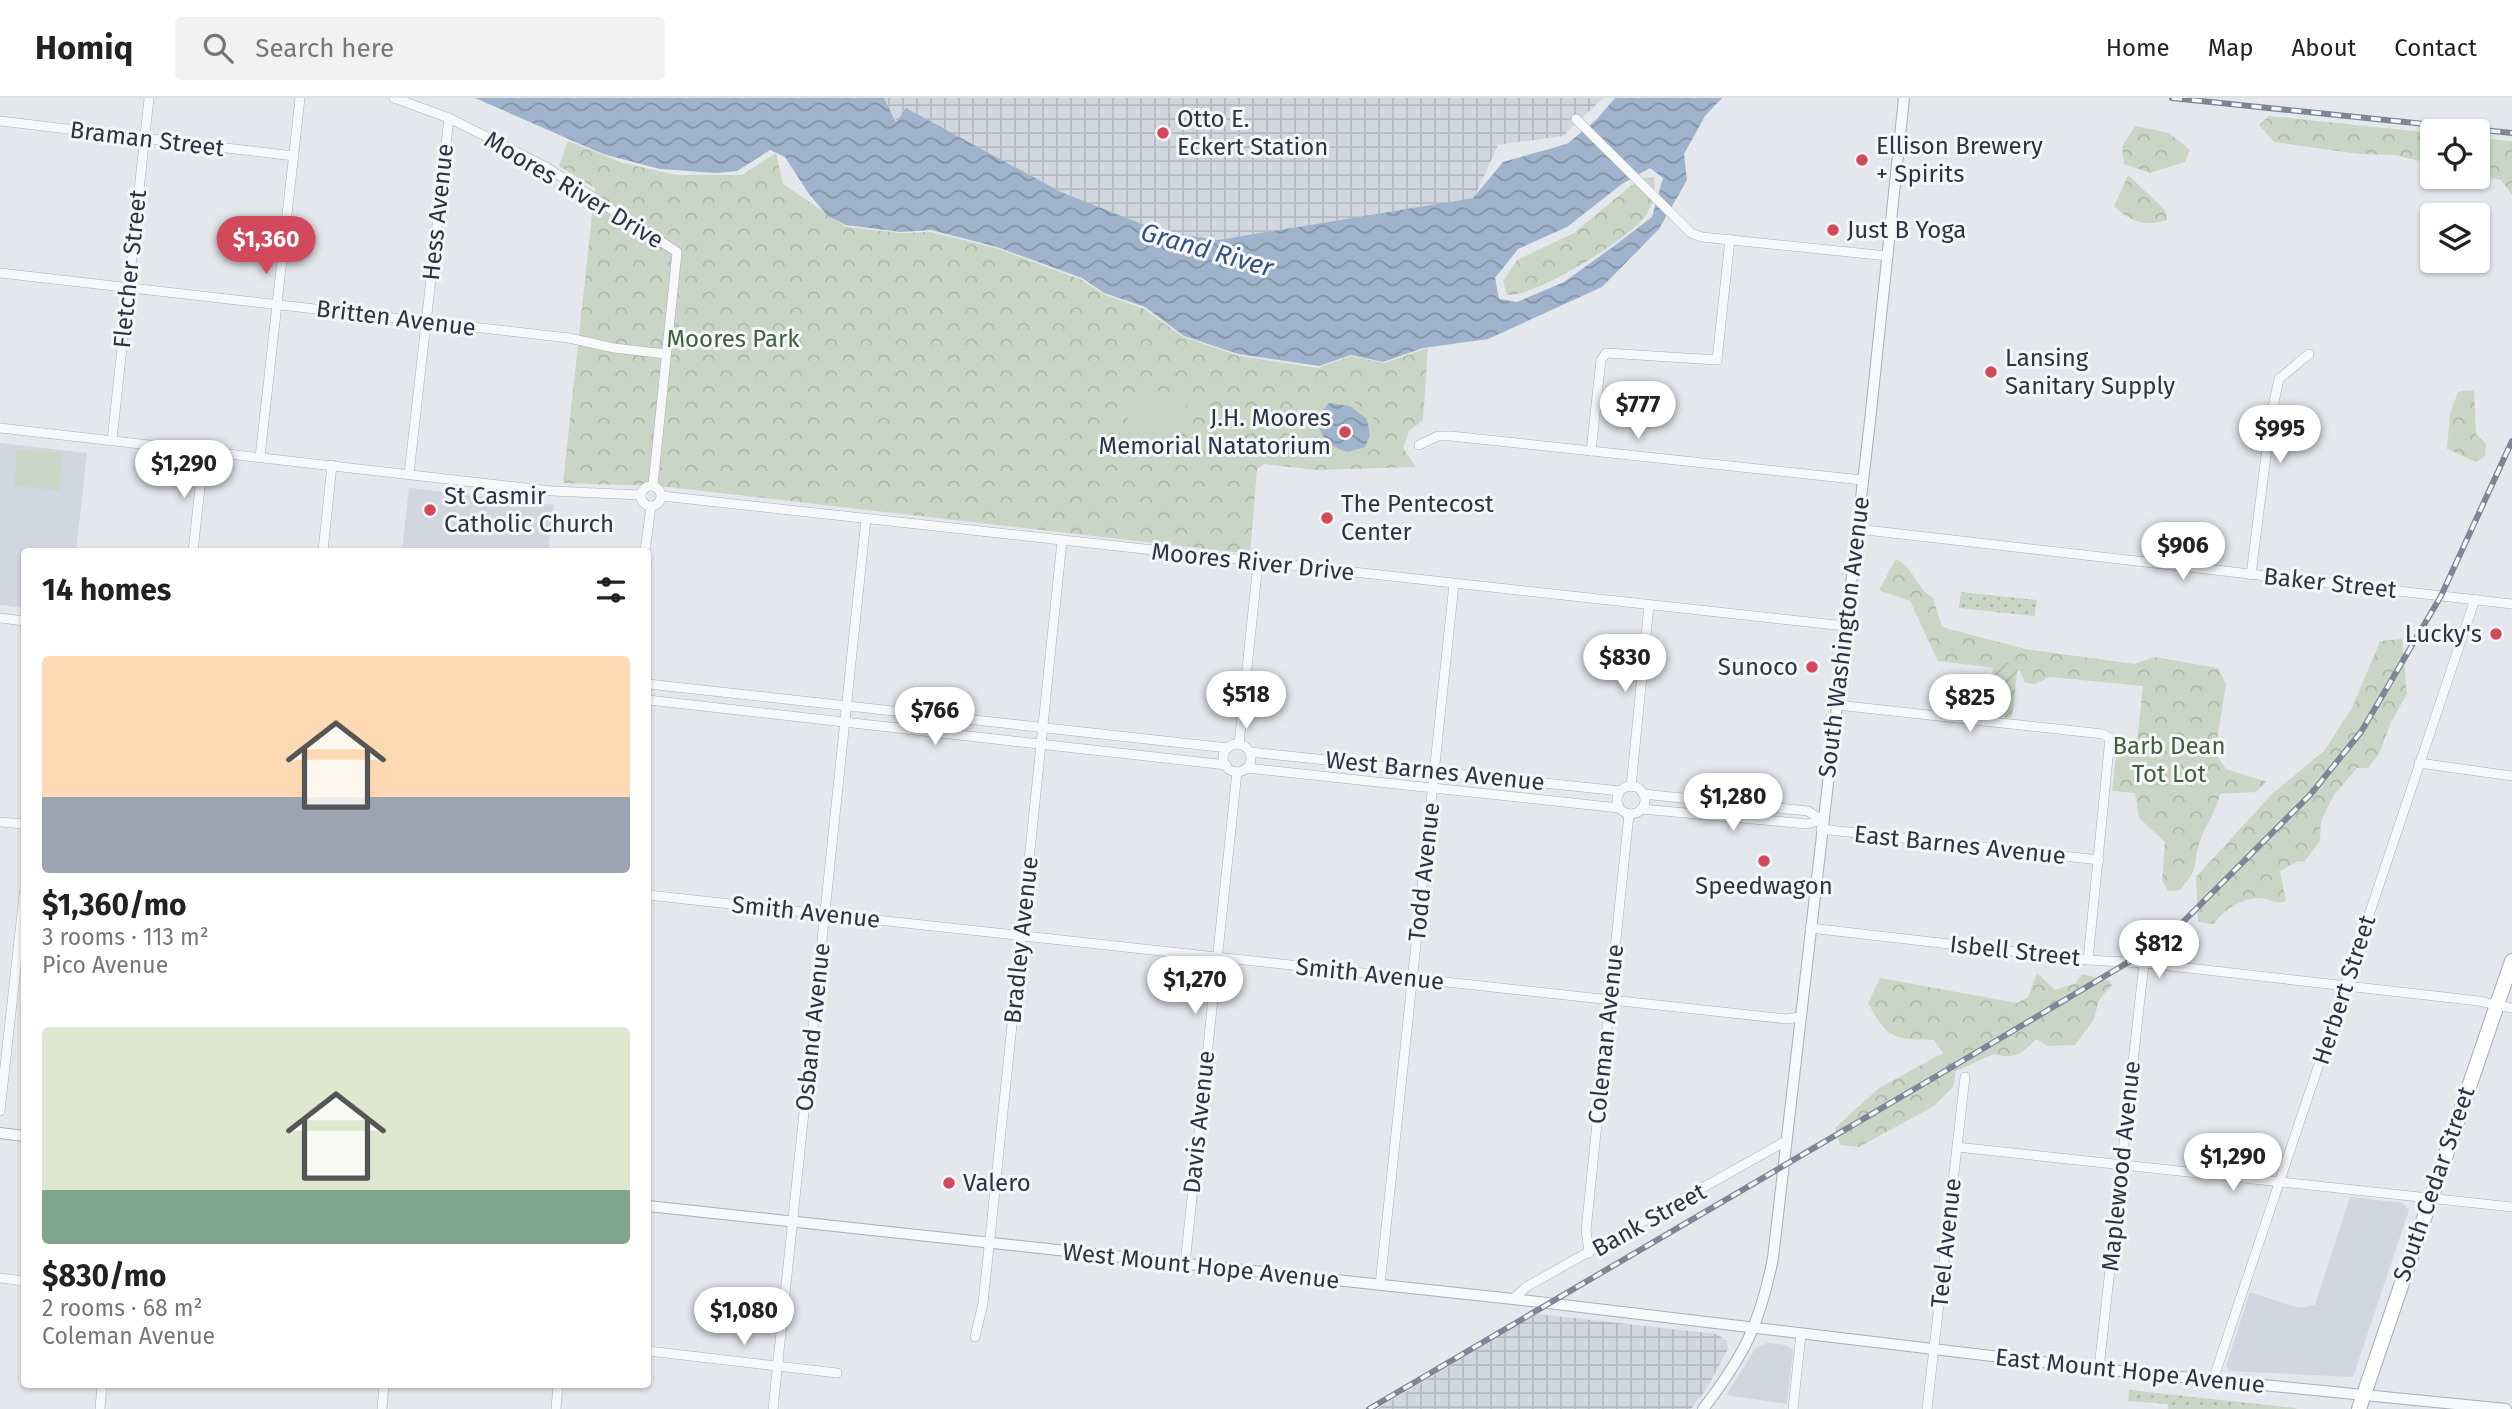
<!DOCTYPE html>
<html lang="en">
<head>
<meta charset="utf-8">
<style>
  :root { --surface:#fff; --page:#f2f2f2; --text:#222; --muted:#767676; --line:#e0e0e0; --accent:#d1495b }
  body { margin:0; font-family:"Fira Sans",sans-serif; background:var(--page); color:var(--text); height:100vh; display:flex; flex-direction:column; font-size:26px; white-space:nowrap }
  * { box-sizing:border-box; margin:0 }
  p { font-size:23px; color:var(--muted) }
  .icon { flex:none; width:38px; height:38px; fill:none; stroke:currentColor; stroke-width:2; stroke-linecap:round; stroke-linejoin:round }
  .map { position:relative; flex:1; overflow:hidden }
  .sheet { position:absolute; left:21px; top:450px; width:630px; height:840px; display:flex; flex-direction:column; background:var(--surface); border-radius:7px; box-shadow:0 2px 5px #0004 }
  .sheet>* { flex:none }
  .buttons { position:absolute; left:2420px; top:21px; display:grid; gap:14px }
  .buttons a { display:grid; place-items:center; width:70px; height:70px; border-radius:7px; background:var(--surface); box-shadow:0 2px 5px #0004; font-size:35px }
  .price { position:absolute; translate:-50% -60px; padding:0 16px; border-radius:24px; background:#fff; color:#222; font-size:23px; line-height:46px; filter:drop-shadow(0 2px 4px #0008) }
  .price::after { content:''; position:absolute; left:50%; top:42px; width:21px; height:16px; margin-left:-10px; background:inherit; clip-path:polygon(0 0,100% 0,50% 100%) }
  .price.selected { background:var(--accent); color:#fff }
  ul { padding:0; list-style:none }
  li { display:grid; align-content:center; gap:14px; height:371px; padding:0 21px }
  li span { display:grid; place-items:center; height:217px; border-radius:7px; color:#555 }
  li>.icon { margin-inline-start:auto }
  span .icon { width:126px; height:126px; fill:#fffc; stroke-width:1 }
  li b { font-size:30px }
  h2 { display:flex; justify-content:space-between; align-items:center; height:84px; padding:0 21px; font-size:30px }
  header { display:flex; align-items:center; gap:42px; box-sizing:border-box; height:98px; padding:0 35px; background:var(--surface); border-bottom:2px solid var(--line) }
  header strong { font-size:33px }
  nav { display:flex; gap:38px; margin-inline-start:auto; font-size:24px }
  .search { width:490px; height:63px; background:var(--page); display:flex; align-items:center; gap:18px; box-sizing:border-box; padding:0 24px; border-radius:7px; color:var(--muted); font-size:26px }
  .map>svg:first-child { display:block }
  .built { fill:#d2d6de }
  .industrial { fill:url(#industrial-grid) }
  .grass { fill:url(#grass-dots) }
  .forest { fill:url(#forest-crowns) }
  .garden { fill:url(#garden-furrows) }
  .pitch { fill:#c9d6c5 }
  .water { fill:url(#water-waves); fill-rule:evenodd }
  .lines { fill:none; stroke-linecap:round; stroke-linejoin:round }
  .minor-casing { stroke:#a9aeb7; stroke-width:10 }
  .tertiary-casing { stroke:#a9aeb7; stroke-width:12 }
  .primary-casing { stroke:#a3abb8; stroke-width:16 }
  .minor { stroke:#f7f8fa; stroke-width:9 }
  .tertiary { stroke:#f7f8fa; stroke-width:10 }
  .primary { stroke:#fff; stroke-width:14 }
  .rail-casing { stroke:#7d8696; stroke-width:6 }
  .rail { stroke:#f4f6f9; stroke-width:3.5; stroke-dasharray:10; stroke-linecap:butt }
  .poi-dot { fill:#d1495b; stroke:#f4f6f9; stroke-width:2.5 }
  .labels { text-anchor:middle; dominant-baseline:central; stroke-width:6; stroke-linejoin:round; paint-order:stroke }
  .poi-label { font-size:24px; fill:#2b3445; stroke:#f4f6f9; text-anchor:start }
  .street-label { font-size:24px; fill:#2b3445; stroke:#f4f6f9 }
  .park-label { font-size:24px; fill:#3f6138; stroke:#f4f6f9 }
  .water-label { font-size:26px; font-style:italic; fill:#34527a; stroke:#f4f6f9 }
</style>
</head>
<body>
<header>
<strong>Homiq</strong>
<div class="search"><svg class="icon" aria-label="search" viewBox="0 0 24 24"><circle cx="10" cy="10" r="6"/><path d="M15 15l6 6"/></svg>Search here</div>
<nav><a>Home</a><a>Map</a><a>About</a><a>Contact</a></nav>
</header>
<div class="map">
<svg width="2512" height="1311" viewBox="0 0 2512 1311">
  <defs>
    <pattern id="industrial-grid" width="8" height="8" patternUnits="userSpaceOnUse" patternTransform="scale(1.75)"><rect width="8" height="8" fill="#d2d6de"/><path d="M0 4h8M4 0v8" fill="none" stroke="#b4b8c0"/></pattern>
    <pattern id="grass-dots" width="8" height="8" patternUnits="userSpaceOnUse" patternTransform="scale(1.75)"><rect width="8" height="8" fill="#c9d6c5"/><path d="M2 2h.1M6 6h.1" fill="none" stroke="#adb8ab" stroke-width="1.8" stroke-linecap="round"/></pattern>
    <pattern id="forest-crowns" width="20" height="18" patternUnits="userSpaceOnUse" patternTransform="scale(1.75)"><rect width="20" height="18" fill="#c9d6c5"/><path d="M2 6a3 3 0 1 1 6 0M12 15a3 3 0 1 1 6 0" fill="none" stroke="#adb8ab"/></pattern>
    <pattern id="garden-furrows" width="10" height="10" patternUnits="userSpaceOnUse" patternTransform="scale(1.75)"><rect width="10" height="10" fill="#c9d6c5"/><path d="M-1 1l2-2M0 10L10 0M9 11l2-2" fill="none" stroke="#adb8ab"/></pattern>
    <pattern id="water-waves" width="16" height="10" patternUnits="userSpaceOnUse" patternTransform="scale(1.75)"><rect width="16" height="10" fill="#9fb4cc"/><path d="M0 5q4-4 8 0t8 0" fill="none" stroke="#8293a7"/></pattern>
  </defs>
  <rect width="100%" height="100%" fill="#e4e7ec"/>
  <g class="built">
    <path d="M 0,345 L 87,355 L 76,453 L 24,453 L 24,510 L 0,507 Z"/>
    <path d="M 409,390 L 554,407 L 548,453 L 402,453 Z"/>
    <path d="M 2350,1099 L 2403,1105 L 2409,1112 L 2353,1279 L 2229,1273 L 2226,1268 L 2250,1194 L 2299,1210 L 2315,1207 Z"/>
    <path d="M 1767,1245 L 1786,1247 L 1793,1252 L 1787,1306 L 1726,1297 L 1756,1250 Z"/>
  </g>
  <g class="industrial">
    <path d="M 884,0 L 1603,0 L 1563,38 L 1498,47 L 1474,100 L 1218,142 L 1160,133 L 1061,94 L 906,10 L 897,24 Z"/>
    <path d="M 1537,1216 L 1717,1236 L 1727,1243 L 1728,1251 L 1707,1290 L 1691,1311 L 1377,1311 Z"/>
  </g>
  <g class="grass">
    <path d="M 1961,494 L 2037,502 L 2035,518 L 1959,510 Z"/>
    <path d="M 2129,1292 L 2295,1310 L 2297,1311 L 2168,1311 L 2168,1306 L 2128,1303 Z"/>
  </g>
  <g class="forest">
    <path d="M 2269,18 L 2432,35 L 2432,66 L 2395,57 L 2359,56 L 2274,44 L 2259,27 Z"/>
    <path d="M 2135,28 L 2169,35 L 2190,52 L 2185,64 L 2150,75 L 2124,66 L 2122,49 Z"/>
    <path d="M 2478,40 L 2512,43 L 2512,97 L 2501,82 L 2478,77 Z"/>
    <path d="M 568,43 L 623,65 L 676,77 L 742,77 L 776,55 L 783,86 L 846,129 L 900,135 L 931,134 L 996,150 L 1082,182 L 1103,196 L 1144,211 L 1183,239 L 1239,258 L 1318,270 L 1351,258 L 1384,265 L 1428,250 L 1423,322 L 1409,333 L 1403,350 L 1416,369 L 1316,372 L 1264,366 L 1257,371 L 1250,456 L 659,388 L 563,385 L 595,90 L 559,68 Z"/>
    <path d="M 2128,77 L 2165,112 L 2167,122 C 2145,129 2130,124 2114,108 Z"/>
    <path d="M 1654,79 C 1656,92 1653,109 1644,120 C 1626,142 1534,200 1507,197 L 1503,183 L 1517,162 L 1574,135 L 1628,90 L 1643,80 Z"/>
    <path d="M 2474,292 L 2476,336 L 2486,346 L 2485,358 L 2476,364 L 2447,351 L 2450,316 L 2458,294 Z"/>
    <path d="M 1896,461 C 1914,470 1916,490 1933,500 L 1942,529 L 2025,551 L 2135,566 L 2154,559 L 2218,570 L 2226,586 L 2215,655 L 2226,671 L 2267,684 L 2255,694 L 2220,696 C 2216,714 2206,726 2200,743 C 2191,769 2202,767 2180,792 L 2168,793 L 2162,782 L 2165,744 L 2139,720 L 2135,695 L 2112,693 L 2118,642 L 2137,644 L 2143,588 L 2050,579 L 2035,586 L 2025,585 L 2020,573 L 1938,563 L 1910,503 L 1879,492 Z"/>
    <path d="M 2402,541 L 2407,596 L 2391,624 L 2379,656 L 2368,670 L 2357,670 L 2334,697 L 2321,723 L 2320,743 L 2304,764 L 2298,763 L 2280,773 L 2286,803 C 2274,807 2270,800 2258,800 C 2242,800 2222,813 2214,826 L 2198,824 L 2196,779 L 2272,696 L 2325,652 L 2353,608 L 2380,543 Z"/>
    <path d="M 2037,875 L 2055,892 L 2076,885 L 2082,876 L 2110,883 L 2112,887 L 2099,902 L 2094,921 L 2075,947 L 2048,948 L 2036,941 C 2023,955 2014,962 1994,956 L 1956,973 L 1953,989 L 1934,1008 L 1859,1049 L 1840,1047 L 1835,1030 L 1879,990 L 1943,955 L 1934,942 C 1894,941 1888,942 1868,905 L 1880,880 L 2017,905 L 2028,899 Z"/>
  </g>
  <path class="garden" d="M 1994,563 L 2018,566 L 2012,620 L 1988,617 Z"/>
  <g class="pitch">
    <path d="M 1138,287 L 1188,302 L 1172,354 L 1122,339 Z"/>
    <path d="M 1327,298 C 1349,298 1365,308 1378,326 L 1372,352 C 1339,374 1306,345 1312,309 Z"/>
    <path d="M 17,352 L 62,355 L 59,392 L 14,388 Z"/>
  </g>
  <g class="water">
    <path d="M 475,0 L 884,0 L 896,24 L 906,10 L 1061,94 L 1160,133 L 1218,142 L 1473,100 L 1503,64 L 1567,46 L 1596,22 L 1615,0 L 1722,0 L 1705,18 L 1684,56 L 1687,82 L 1659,131 L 1602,189 L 1488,241 L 1423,250 L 1383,264 L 1351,257 L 1319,268 L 1238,256 L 1184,238 L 1145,209 L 1104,195 L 1082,180 L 997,149 L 931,132 L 901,134 L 846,127 L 828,118 L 809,96 L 785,59 L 770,52 L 737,73 L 717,75 L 660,71 L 603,56 ZM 1650,70 L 1663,80 L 1652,119 L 1614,148 L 1564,184 L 1517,204 L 1499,201 L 1495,180 L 1518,151 L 1567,129 L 1622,86 Z"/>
    <path d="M 1329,305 L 1350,308 L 1367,321 L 1370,337 L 1365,349 L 1348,354 C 1329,349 1318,338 1318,318 Z"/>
  </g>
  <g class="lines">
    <defs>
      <g id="minor">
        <path d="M 394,0 L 449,20 L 546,69 L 677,154 L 653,387"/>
        <path d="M 1576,21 L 1691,135 L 1702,139 L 1888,158"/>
        <path d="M 0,23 L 294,58"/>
        <path d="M 0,175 L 569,240 L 614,250 L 666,256"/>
        <path d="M 0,330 L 552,393 L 641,397"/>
        <path d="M 112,342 L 149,0"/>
        <path d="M 1419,347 L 1438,338 L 1451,338 L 1862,382"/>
        <path d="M 1591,353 L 1601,262 L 1606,255 L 1717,262 L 1730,141"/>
        <path d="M 260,359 L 300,0"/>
        <path d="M 409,376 L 449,20"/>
        <circle cx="651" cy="398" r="10"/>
        <path d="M 662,398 L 1845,528"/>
        <path d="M 1857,431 L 2512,506"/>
        <path d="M 193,453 L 204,353"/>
        <path d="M 323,453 L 332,367"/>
        <path d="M 645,453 L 651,408"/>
        <path d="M 2251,477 L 2271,318 L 2279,281 L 2309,256"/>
        <path d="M 0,520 L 24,523"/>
        <path d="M 648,586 L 1228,650"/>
        <path d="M 648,602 L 1226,667"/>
        <path d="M 1837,607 L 2103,636 L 2110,640 L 2088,862"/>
        <path d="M 1239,646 L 1258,465"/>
        <circle cx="1237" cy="660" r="14"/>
        <path d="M 1250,654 L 1620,693"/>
        <path d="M 2419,665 L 2512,678"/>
        <path d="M 1247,670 L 1619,710"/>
        <circle cx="1631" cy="702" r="14"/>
        <path d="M 1631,689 L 1649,507"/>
        <path d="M 1643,696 L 1808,713 L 1822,722"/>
        <path d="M 1641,711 L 1807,726 L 1822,722"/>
        <path d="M 0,724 L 24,726"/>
        <path d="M 1821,731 L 2099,762"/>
        <path d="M 648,797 L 1786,921 L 1800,919"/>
        <path d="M 1810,830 L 2088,862 L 2144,865 L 2479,903 L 2512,910"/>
        <path d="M 0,1013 L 24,797"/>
        <path d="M 1957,1049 L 2512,1109"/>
        <path d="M 1589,1155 L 1586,1132 L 1629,716"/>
        <path d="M 1185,1166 L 1237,674"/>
        <path d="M 0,1180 L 24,1183"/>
        <path d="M 1380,1187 L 1454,486"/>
        <path d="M 1513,1201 L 1526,1189 L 1786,1043"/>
        <path d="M 975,1239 L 983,1205 L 991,1130 L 1062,443"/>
        <path d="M 648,1253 L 837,1275"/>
        <path d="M 2099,1270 L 2144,865"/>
        <path d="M 2213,1282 L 2475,501"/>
        <path d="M 100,1311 L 102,1286"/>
        <path d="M 382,1311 L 384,1286"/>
        <path d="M 556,1311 L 558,1286"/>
        <path d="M 773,1311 L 866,421"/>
        <path d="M 1793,1311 L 1801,1236"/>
        <path d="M 1927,1311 L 1965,979"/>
      </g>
      <g id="tertiary">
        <path d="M 0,1035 L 24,1038"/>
        <path d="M 648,1108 L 1513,1201 L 2110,1272 L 2506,1311"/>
        <path d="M 1703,1311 C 1744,1258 1760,1226 1773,1160 L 1870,323 L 1904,0"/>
      </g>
      <path id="primary" d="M 2359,1311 L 2512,863"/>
    </defs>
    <use href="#minor" class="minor-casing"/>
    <use href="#tertiary" class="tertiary-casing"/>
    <use href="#primary" class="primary-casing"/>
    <use href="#minor" class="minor"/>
    <use href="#tertiary" class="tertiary"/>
    <use href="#primary" class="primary"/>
    <defs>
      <g id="rail">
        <path d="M 2172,0 L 2512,35"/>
        <path d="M 1369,1311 L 1952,969 L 2127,865 L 2177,830 L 2310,697 L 2361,634 L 2441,498 L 2512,343"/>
      </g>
    </defs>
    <use href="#rail" class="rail-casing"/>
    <use href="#rail" class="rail"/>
  </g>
  <g class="poi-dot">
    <circle cx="1163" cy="35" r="7"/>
    <circle cx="1862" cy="62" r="7"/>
    <circle cx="1833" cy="132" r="7"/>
    <circle cx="1991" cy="274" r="7"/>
    <circle cx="1345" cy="334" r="7"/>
    <circle cx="430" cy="412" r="7"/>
    <circle cx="1327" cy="420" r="7"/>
    <circle cx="2496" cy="536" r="7"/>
    <circle cx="1812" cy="569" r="7"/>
    <circle cx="1764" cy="763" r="7"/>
    <circle cx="949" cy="1085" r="7"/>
  </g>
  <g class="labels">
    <g class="poi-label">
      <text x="1177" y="21">Otto E.<tspan x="1177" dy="28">Eckert Station</tspan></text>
      <text x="1876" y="48">Ellison Brewery<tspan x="1876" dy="28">+ Spirits</tspan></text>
      <text x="1847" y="132">Just B Yoga</text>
      <text x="2005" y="260">Lansing<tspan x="2005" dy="28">Sanitary Supply</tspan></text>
      <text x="1331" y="320" text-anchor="end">J.H. Moores<tspan x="1331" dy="28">Memorial Natatorium</tspan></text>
      <text x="444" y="398">St Casmir<tspan x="444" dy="28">Catholic Church</tspan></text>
      <text x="1341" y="406">The Pentecost<tspan x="1341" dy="28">Center</tspan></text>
      <text x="2482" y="536" text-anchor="end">Lucky's</text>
      <text x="1798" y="569" text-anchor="end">Sunoco</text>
      <text x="1764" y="788" text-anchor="middle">Speedwagon</text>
      <text x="963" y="1085">Valero</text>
    </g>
    <g class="street-label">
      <text transform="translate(147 41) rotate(7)">Braman Street</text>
      <text transform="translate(574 92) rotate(31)">Moores River Drive</text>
      <text transform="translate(438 114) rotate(-84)">Hess Avenue</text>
      <text transform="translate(130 171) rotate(-84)">Fletcher Street</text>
      <text transform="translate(396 220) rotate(7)">Britten Avenue</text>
      <text transform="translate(1253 464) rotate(6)">Moores River Drive</text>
      <text transform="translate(2330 485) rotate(6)">Baker Street</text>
      <text transform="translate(1844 539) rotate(-83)">South Washington Avenue</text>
      <text transform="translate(1435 673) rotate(6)">West Barnes Avenue</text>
      <text transform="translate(1960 747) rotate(6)">East Barnes Avenue</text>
      <text transform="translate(1424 774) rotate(-84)">Todd Avenue</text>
      <text transform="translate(806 814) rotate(6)">Smith Avenue</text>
      <text transform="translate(1021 842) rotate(-84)">Bradley Avenue</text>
      <text transform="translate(2015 853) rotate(6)">Isbell Street</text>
      <text transform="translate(1370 876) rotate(6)">Smith Avenue</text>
      <text transform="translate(2344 892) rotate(-72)">Herbert Street</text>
      <text transform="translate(813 929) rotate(-84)">Osband Avenue</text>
      <text transform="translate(1606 936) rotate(-84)">Coleman Avenue</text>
      <text transform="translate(1199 1024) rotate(-84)">Davis Avenue</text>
      <text transform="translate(2121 1068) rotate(-84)">Maplewood Avenue</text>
      <text transform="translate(2434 1086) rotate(-71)">South Cedar Street</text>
      <text transform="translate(1649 1122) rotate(-29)">Bank Street</text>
      <text transform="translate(1946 1145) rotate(-84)">Teel Avenue</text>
      <text transform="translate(1201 1168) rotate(6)">West Mount Hope Avenue</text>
      <text transform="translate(2130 1273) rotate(6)">East Mount Hope Avenue</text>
    </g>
    <g class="park-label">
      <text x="733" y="241">Moores Park</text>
      <text x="2169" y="648">Barb Dean<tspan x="2169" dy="28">Tot Lot</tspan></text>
    </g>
    <g class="water-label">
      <text transform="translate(1207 152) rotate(16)">Grand River</text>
    </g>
  </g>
</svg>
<div class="buttons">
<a><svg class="icon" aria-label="locate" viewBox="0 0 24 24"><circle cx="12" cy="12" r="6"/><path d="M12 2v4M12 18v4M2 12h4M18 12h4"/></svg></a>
<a><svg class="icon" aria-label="layers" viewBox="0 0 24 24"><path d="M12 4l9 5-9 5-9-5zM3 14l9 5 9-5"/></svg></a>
</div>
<b class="price selected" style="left:266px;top:178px">$1,360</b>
<b class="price" style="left:1638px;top:343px">$777</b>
<b class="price" style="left:2280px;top:367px">$995</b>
<b class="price" style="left:184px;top:402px">$1,290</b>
<b class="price" style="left:2183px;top:484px">$906</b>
<b class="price" style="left:1625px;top:596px">$830</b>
<b class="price" style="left:1246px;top:633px">$518</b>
<b class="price" style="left:1970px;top:636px">$825</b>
<b class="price" style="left:935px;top:649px">$766</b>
<b class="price" style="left:1733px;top:735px">$1,280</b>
<b class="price" style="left:2159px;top:882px">$812</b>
<b class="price" style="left:1195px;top:918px">$1,270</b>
<b class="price" style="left:2233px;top:1095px">$1,290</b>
<b class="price" style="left:744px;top:1249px">$1,080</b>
<section class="sheet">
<h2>14 homes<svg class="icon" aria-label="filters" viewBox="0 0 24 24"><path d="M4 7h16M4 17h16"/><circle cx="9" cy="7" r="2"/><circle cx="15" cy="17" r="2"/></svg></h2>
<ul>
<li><span style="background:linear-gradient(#ffd9b3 65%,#9aa5b1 0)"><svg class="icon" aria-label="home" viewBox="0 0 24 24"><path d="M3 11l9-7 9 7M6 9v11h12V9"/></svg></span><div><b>$1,360/mo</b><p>3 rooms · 113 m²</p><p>Pico Avenue</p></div></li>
<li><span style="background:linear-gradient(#dfe7d0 75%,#7fa58c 0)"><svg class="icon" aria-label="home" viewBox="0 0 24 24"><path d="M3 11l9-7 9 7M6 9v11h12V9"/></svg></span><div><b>$830/mo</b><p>2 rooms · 68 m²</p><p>Coleman Avenue</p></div></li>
</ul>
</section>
</div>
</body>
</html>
